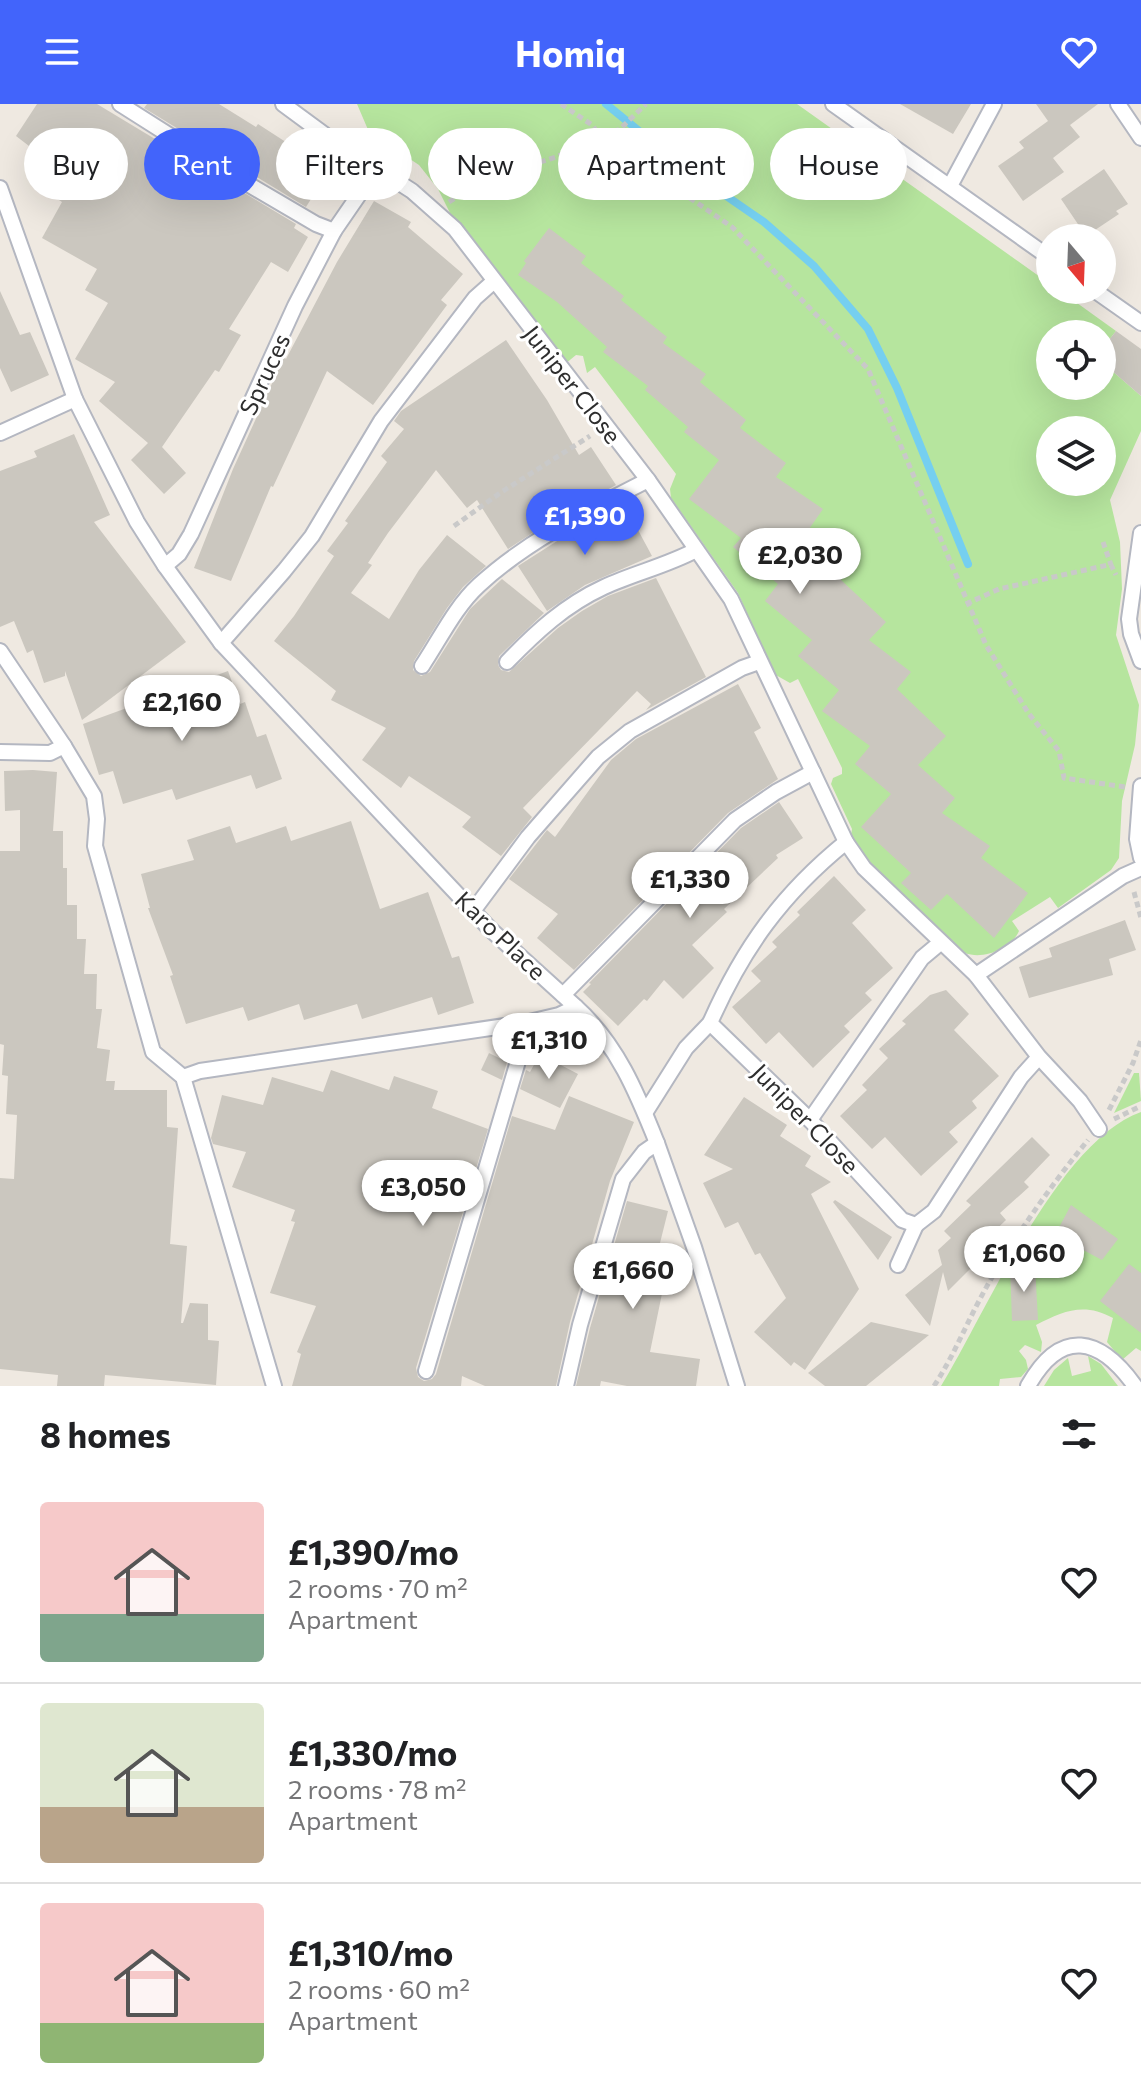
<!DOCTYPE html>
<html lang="en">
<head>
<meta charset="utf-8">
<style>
  :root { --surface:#fff; --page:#f6f6f6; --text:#202124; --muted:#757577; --line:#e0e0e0; --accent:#4264fb }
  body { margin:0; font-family:Commissioner,sans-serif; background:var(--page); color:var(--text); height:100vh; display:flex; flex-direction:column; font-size:30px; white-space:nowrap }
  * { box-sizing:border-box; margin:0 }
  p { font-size:26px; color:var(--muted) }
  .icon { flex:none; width:44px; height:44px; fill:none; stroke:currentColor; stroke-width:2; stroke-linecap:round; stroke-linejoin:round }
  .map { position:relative; height:1282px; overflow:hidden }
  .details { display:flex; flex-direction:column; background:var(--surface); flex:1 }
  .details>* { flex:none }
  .guide { position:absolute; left:24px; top:24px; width:1094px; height:72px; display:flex; gap:16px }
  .needle { width:52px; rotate:161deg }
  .fabs { position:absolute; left:1036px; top:120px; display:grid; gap:16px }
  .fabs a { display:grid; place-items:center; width:80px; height:80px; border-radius:50%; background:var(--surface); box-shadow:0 8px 32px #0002; font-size:40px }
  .price { position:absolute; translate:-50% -68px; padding:0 18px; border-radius:28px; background:#fff; color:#222; font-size:26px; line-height:52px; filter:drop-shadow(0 2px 4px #0008) }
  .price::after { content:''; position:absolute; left:50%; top:48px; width:24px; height:18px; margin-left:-12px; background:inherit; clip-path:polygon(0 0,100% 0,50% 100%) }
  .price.current { background:var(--accent); color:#fff }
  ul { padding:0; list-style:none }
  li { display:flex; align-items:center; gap:24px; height:200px; padding:0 40px }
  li+li { border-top:2px solid var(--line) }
  li span { display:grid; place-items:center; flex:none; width:224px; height:160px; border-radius:8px; color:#555 }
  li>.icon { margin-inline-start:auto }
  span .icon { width:96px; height:96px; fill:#fffc; stroke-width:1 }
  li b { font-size:34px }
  h2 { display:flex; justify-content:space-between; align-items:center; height:96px; padding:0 40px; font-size:34px }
  .chip { padding:0 28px; border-radius:36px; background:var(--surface); box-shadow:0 8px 32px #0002; font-size:28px; line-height:72px }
  .chip.current { background:var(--accent); color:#fff }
  header { display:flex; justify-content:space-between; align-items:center; height:104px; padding:0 40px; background:var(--accent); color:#fff; font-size:36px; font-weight:700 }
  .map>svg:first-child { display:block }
  .green { fill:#b6e59e; fill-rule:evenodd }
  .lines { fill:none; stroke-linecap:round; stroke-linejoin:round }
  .stream { stroke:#75cff0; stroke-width:8 }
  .building { fill:#cbc7bf }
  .service-casing { stroke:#b4b7c1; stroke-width:18 }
  .path { stroke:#c9c9c9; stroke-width:5; stroke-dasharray:6 4; stroke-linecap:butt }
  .service { stroke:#fff; stroke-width:14 }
  .labels { text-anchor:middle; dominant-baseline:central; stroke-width:6; stroke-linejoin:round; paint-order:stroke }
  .street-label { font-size:24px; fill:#2e2e2e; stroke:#fff }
</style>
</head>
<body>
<header><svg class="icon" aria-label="menu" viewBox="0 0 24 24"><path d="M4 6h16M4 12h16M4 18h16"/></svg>Homiq<svg class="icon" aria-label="heart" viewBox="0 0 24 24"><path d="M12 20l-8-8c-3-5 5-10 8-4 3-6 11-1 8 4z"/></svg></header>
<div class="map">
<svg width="1141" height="1282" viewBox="0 0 1141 1282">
  <rect width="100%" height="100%" fill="#efe9e1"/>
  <g class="green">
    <path d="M 357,0 L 797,0 L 1050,180 L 1050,186 L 1059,186 L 1116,227 L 1102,245 L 1102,230 L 1050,230 L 1050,282 L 1102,282 L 1102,258 L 1141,292 L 1141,327 L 1110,396 L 1120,438 L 1122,485 L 1116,531 L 1139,601 L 1135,641 L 1122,697 L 1119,754 L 1111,766 L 1058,804 L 1050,793 L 1012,817 L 1019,827 C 1011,845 983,856 965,849 L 865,755 L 851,731 L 852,725 L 831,680 L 833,674 L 842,670 L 842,664 L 798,575 L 790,579 L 774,570 L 738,489 L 671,394 L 670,385 L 676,370 L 595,263 L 587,269 L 583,252 L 576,251 L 565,260 L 452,113 L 438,85 L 419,61 L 369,28 ZM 1050,326 L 1102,326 L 1102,378 L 1050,378 Z"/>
    <path d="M 1134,969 L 1139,969 L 1141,997 L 1114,1009 Z"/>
    <path d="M 1141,1008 L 1141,1247 L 1136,1244 L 1122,1256 L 1107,1238 L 1113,1214 C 1084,1198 1063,1207 1036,1221 L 1042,1238 L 1041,1248 L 1025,1241 L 1019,1247 L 1026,1256 L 1028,1265 L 1021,1273 L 1000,1275 L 999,1282 L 941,1282 C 986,1209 1058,1037 1141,1008 Z"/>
    <path d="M 1088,1252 L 1101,1260 L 1118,1282 L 1044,1282 L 1054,1266 L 1068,1254 L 1072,1272 L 1091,1267 Z"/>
  </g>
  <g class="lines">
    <path class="stream" d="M 606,0 L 677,58 L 764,118 L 814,162 L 868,225 L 897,284 L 968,460"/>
  </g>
  <g class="building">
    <path d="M 37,0 L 97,0 L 296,120 L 294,124 L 308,133 L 288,168 L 271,158 L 229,225 L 241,231 L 219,268 L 215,266 L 162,343 L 186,369 L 164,390 L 131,356 L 148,339 L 99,297 L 115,278 L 75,255 L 108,199 L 85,186 L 97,165 L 42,134 L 62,98 L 45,87 L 59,65 L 16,32 Z"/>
    <path d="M 147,0 L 219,0 L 256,23 L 258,20 L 329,66 L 306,103 L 144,4 Z"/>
    <path d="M 900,0 L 971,0 L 953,30 Z"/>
    <path d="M 1036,0 L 1098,0 L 1070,21 L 1080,33 L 1053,54 L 1064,68 L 1023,97 L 998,62 L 1024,44 L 1019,38 L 1048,17 Z"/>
    <path d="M 1104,65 L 1128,100 L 1116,107 L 1119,110 L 1086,132 L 1061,95 Z"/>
    <path d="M 374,97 L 411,118 L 408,123 L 463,170 L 441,196 L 447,201 L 373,301 L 327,267 L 273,383 L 271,382 L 231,477 L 194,464 L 233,365 L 284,253 L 286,255 L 337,158 Z"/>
    <path d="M 549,124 L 586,152 L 581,159 L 624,192 L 621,196 L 667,233 L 663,239 L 706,270 L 700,278 L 746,316 L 740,324 L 786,359 L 776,373 L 823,405 L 809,425 L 853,460 L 841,476 L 886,518 L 869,536 L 911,568 L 897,585 L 946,632 L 918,661 L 955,694 L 942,709 L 990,742 L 981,754 L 1028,789 L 994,834 L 947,790 L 931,806 L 901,779 L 911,769 L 861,723 L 891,690 L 855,660 L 870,642 L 822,607 L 839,586 L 798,552 L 812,536 L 765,497 L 778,480 L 733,443 L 741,434 L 689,395 L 719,356 L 684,328 L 688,323 L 645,286 L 648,282 L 603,248 L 607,243 L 557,198 L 518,171 L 526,159 L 524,157 Z"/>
    <path d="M 0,187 L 20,231 L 30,228 L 49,271 L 11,288 L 0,264 Z"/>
    <path d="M 1116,227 L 1141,245 L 1141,292 L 1102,258 L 1102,245 Z"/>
    <path d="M 506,236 L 547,296 L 579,351 L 591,343 L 616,381 L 555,414 L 508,445 L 477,396 L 467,404 L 436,366 L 388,429 L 368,459 L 372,461 L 351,489 L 389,515 L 419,466 L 447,431 L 486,462 L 463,483 L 447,504 L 414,557 L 413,566 L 421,572 L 430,568 L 470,505 L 502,475 L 544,509 L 499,552 L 498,561 L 501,566 L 509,568 L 558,524 L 582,507 L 608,492 L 656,474 L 706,573 L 646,606 L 651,600 L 637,587 L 523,704 L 532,713 L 501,752 L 462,723 L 471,713 L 409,672 L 401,684 L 362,656 L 386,624 L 331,596 L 336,587 L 274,537 L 294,512 L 334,452 L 327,447 L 348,419 L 345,417 L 387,358 L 381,352 L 404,325 L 394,317 L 401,307 Z"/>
    <path d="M 74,330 L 110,411 L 94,418 L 186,538 L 82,616 L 65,567 L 65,572 L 44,579 L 33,546 L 27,549 L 14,517 L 0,523 L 0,367 L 37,353 L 34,347 Z"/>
    <path d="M 624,400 L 652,452 L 585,481 L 547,507 L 518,462 L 565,432 Z"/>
    <path d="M 228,567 L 240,600 L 245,598 L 257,633 L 266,630 L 282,675 L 256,685 L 251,671 L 176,696 L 172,685 L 123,700 L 113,667 L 99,671 L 83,620 Z"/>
    <path d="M 738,580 L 761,624 L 754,628 L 778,675 L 728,709 L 574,866 L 537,834 L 558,810 L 509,775 L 547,726 L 555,733 L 611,656 L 636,635 Z"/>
    <path d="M 33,666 L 57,668 L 53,727 L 63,727 L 63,764 L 67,764 L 67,801 L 77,801 L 77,835 L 86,835 L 84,870 L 97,870 L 96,905 L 102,905 L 97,944 L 110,946 L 106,977 L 115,977 L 114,986 L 167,986 L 167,1023 L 178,1024 L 170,1140 L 187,1142 L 181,1219 L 183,1219 L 190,1199 L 208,1200 L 208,1236 L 219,1237 L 216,1281 L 105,1271 L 104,1282 L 57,1282 L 58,1271 L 0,1265 L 0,1074 L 14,1075 L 17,1011 L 6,1010 L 8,972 L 2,971 L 4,941 L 0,940 L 0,747 L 20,747 L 20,706 L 5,707 L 4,667 Z"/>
    <path d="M 779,698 L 803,734 L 776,751 L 778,754 L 724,805 L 727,808 L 692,841 L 714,864 L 683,895 L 664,876 L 647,897 L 644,895 L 618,922 L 583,888 L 591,880 L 589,879 L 741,724 Z"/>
    <path d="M 351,717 L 380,805 L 428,788 L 452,854 L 459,852 L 474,899 L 438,911 L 432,893 L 362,915 L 357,900 L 304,916 L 299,900 L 248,917 L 243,903 L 186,920 L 170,872 L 173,871 L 148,804 L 150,804 L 141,770 L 194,756 L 187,736 L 230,722 L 236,739 L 286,722 L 291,737 Z"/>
    <path d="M 834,772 L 866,806 L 852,819 L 893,864 L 865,889 L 872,896 L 844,922 L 850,928 L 813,964 L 779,928 L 766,940 L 732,903 L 761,877 L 751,867 L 777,843 L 772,838 L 800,811 L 797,808 Z"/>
    <path d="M 1125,816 L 1136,846 L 1109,855 L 1113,871 L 1029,894 L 1019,863 L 1052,853 L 1049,844 Z"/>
    <path d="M 946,886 L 969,910 L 954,926 L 999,972 L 972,997 L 977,1004 L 949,1028 L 958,1038 L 921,1072 L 885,1033 L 872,1045 L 840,1012 L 867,986 L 862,981 L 888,954 L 879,945 L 906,920 L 902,917 L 930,891 Z"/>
    <path d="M 489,949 L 507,958 L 502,976 L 481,966 Z"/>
    <path d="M 540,950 L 578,970 L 560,1004 L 520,985 L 526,966 L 530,968 Z"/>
    <path d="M 331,966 L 389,986 L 394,972 L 438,987 L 432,1004 L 488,1025 L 416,1264 L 418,1273 L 424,1277 L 432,1275 L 436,1270 L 512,1012 L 555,1026 L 569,992 L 634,1018 L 610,1077 L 570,1218 L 556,1282 L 485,1282 L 462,1272 L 461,1282 L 292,1282 L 301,1250 L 297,1248 L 316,1202 L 270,1189 L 295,1118 L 291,1117 L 295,1106 L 232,1083 L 246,1048 L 213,1040 L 211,1034 L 222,991 L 263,1001 L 272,973 L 323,988 Z"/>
    <path d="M 744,993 L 787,1021 L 780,1032 L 811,1052 L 805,1062 L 831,1078 L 811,1090 L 859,1185 L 805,1266 L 794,1258 L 791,1262 L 754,1228 L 786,1194 L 760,1149 L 755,1151 L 738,1118 L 725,1124 L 703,1079 L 733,1065 L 704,1051 Z"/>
    <path d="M 1032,1033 L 1050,1051 L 1024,1078 L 1029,1083 L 1000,1109 L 1006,1116 L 980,1141 L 987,1148 L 948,1187 L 943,1168 L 930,1222 L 905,1191 L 942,1161 L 938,1146 L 951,1134 L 944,1127 L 971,1101 L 966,1097 Z"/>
    <path d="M 835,1096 L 892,1133 L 878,1156 L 833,1098 Z"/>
    <path d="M 627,1097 L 668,1107 L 659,1143 L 668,1145 L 661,1175 L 665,1175 L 650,1248 L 700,1255 L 696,1282 L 627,1282 L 601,1277 L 600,1282 L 576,1282 L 590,1224 Z"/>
    <path d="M 1071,1101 L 1118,1135 L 1102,1156 L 1055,1131 Z"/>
    <path d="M 1129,1160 L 1141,1169 L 1141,1229 L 1100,1197 Z"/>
    <path d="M 1035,1162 L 1038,1216 L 1012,1217 L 1010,1163 Z"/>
    <path d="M 871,1218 L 929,1231 L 866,1282 L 825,1282 L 808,1269 Z"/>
  </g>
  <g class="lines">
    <defs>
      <g id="service">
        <path d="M 283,0 L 325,31 L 412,87 L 455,125 L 648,376 L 731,495 L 846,738"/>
        <path d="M 833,0 L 1050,154"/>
        <path d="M 1118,0 L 1141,34"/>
        <path d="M 950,82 L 994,0"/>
        <path d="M 0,84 L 75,295 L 137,418 L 165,462 L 179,450 L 191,430 L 295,202 L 334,127 L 316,120 L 224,66 L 120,0"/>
        <path d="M 334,127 L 378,63"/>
        <path d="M 1094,186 L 1141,219"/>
        <path d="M 0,329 L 75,295"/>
        <path d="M 1141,429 L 1129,515 L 1131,530 L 1141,557"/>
        <path d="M 165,462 L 221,539 L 490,825 L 576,903 L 559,911 L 525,919 L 200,967 L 183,973"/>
        <path d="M 221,539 L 284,467 L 312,432 L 381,317 L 475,194 L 493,178"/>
        <path d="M 0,547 L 64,642 L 94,692 L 97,715 L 95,742 L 153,948 L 183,973 L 274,1282"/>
        <path d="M 507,558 C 536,528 565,501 604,483 C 634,469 666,462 696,446"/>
        <path d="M 422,562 C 440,535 455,503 479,481 C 528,436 590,406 648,376"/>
        <path d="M 0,648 L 50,649 L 64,642"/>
        <path d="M 1141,682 L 1137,735 L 1141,754"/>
        <path d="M 473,807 L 528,733 L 598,653 L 630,627 L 742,564 L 759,558"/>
        <path d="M 976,871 L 1123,772 L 1141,764"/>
        <path d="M 563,891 L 735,716 L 776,688 L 813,668"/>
        <path d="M 576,903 C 617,940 637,989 657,1039"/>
        <path d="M 1039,953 L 976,871 L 864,764 L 846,738 C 782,790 743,844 710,919 L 810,1016 L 902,1116 L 916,1121 L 934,1107 L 1021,973 L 1039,953 L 1080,997 L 1099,1025"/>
        <path d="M 645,1009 L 686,944 L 710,919"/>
        <path d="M 810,1016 L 922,854 L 940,839"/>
        <path d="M 898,1161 L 916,1121"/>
        <path d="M 426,1267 L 524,937 L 525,919"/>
        <path d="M 566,1282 L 580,1221 L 623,1075 L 644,1048 L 657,1039 L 694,1143 L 737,1282"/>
        <path d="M 1028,1282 C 1061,1223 1100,1233 1135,1282"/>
      </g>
    </defs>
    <use href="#service" class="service-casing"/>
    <g class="path">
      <path d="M 561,0 L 592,21 L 600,32 L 732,123 L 868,265 L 986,541 L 1029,610 L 1059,647 L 1064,674 L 1125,683"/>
      <path d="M 449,98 L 481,77 L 556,53 L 620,25 L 646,0"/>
      <path d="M 454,422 L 500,389 L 590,332"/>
      <path d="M 1103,438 L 1111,461"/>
      <path d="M 966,500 L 999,485 L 1108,461 L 1111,461 L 1116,471"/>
      <path d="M 1134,788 L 1141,814"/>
      <path d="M 1109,1006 L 1133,959 L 1141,936"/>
      <path d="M 1114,1015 L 1141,1002"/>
      <path d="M 934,1282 C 953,1253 964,1225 980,1195 C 1009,1140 1049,1084 1088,1036"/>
    </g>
    <use href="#service" class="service"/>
  </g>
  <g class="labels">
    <g class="street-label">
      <text transform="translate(264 270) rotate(-65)">Spruces</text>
      <text transform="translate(573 280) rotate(52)">Juniper Close</text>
      <text transform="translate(501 831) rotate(44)">Karo Place</text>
      <text transform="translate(806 1014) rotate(46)">Juniper Close</text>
    </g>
  </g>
</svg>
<div class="fabs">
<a><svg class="needle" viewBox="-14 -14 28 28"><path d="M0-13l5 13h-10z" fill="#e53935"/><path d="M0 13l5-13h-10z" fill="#757577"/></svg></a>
<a><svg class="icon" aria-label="locate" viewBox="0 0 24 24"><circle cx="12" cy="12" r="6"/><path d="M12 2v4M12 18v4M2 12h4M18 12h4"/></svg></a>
<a><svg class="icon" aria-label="layers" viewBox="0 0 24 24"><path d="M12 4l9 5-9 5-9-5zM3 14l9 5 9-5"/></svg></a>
</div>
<b class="price current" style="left:585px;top:453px">£1,390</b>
<b class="price" style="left:800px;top:492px">£2,030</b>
<b class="price" style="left:182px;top:639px">£2,160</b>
<b class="price" style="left:690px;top:816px">£1,330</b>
<b class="price" style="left:549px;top:977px">£1,310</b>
<b class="price" style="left:423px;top:1124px">£3,050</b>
<b class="price" style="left:1024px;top:1190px">£1,060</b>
<b class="price" style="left:633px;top:1207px">£1,660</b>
<div class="guide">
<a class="chip">Buy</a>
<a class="chip current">Rent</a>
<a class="chip">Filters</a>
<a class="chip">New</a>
<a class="chip">Apartment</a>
<a class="chip">House</a>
</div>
</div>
<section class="details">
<h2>8 homes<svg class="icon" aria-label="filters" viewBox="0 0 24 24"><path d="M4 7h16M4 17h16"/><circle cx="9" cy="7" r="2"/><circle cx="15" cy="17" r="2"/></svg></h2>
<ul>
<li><span style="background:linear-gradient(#f6c9c9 70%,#7fa58c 0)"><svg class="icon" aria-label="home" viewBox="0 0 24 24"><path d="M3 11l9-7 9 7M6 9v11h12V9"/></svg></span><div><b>£1,390/mo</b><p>2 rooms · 70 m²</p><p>Apartment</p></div><svg class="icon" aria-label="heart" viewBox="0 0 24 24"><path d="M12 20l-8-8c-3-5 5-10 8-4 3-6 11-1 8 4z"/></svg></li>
<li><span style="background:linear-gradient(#dfe7d0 65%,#b9a48a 0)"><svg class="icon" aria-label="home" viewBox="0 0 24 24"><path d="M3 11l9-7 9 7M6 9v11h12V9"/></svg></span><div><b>£1,330/mo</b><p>2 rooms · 78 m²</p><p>Apartment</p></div><svg class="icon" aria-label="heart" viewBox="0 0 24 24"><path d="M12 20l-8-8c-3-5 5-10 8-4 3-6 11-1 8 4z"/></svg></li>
<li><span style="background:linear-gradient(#f6c9c9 75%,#8fb573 0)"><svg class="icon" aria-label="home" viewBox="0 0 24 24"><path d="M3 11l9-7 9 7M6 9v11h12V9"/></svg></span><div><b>£1,310/mo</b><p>2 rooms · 60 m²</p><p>Apartment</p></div><svg class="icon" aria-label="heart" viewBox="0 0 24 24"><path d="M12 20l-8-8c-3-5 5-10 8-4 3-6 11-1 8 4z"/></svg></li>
</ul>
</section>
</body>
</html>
